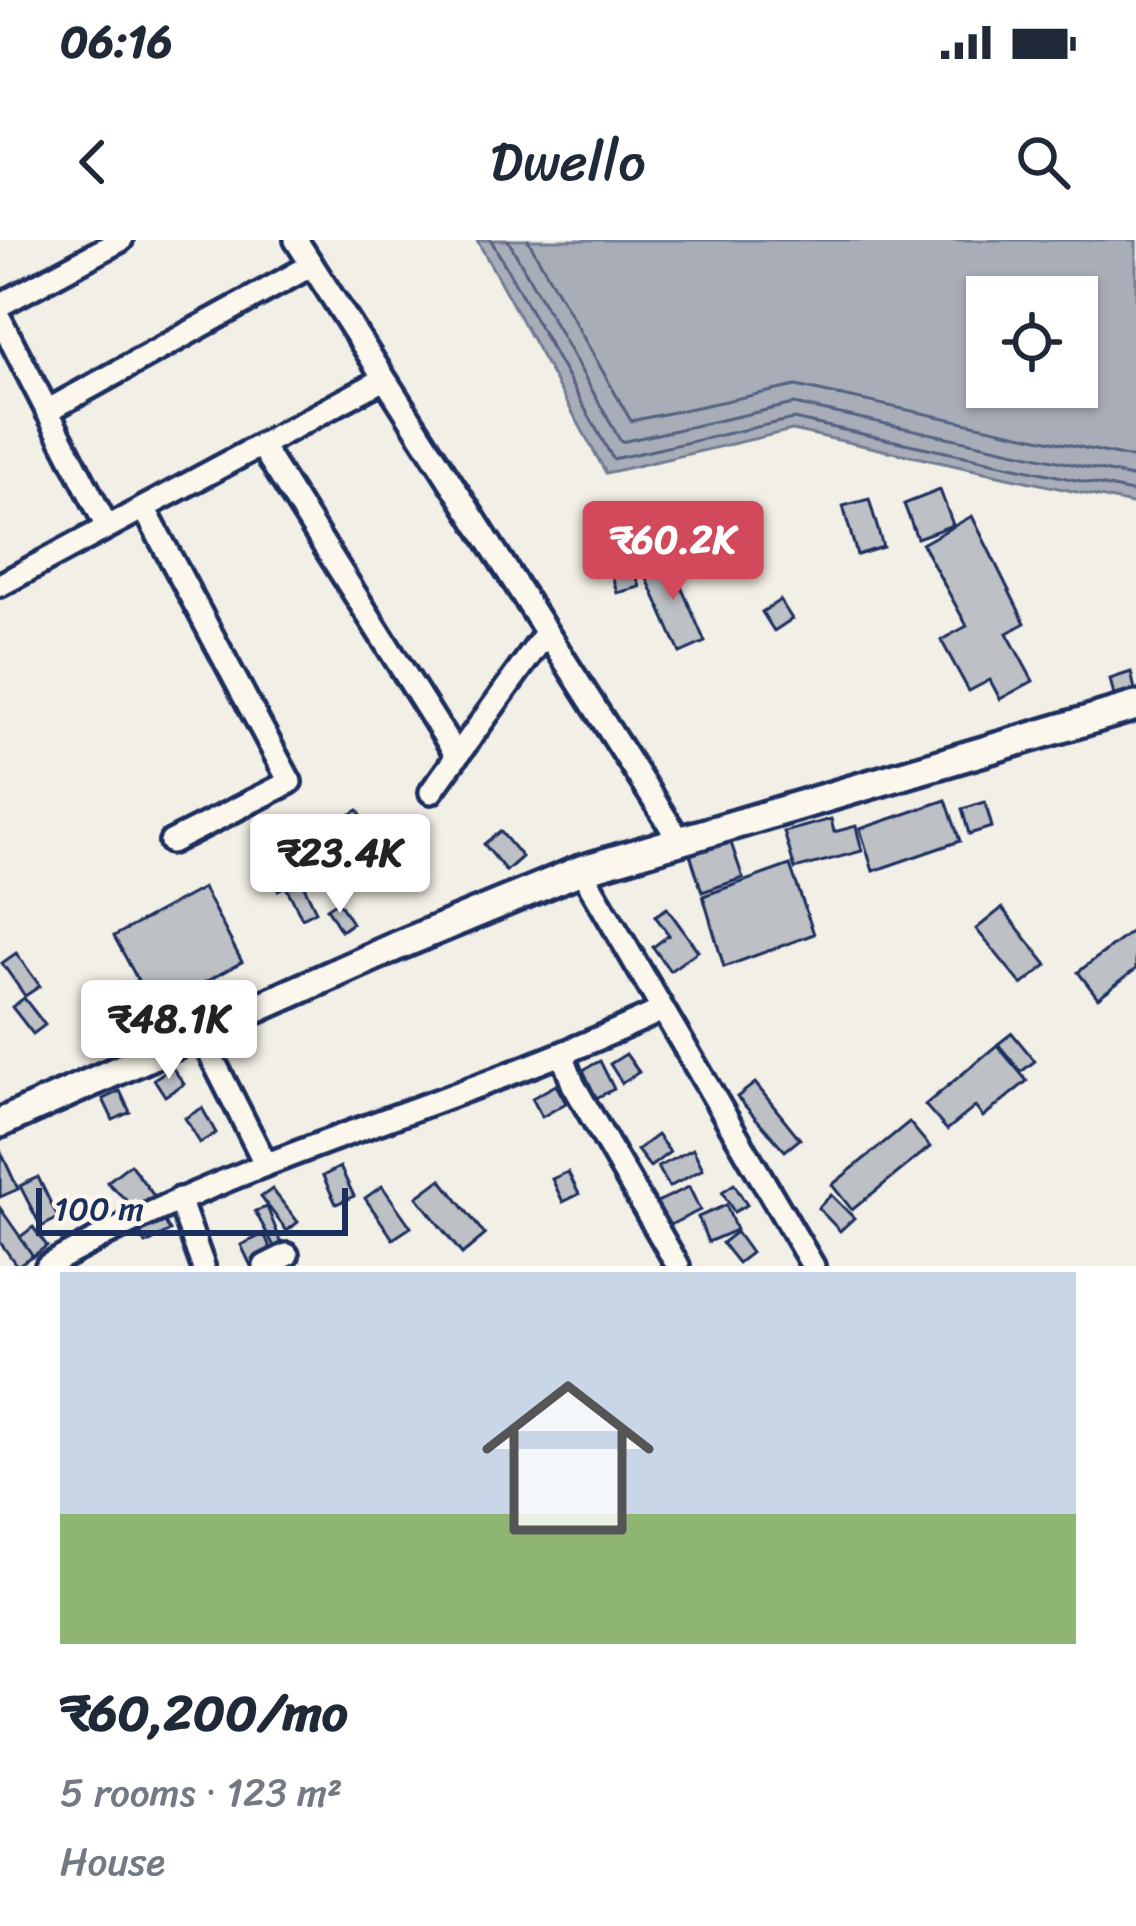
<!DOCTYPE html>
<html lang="en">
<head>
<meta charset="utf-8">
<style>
  :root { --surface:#fff; --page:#f2f2f3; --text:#1f2937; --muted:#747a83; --line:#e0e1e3; --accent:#d1495b }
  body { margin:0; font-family:Sriracha,sans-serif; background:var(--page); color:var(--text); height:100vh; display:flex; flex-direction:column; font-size:45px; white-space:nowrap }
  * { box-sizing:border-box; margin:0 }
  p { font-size:39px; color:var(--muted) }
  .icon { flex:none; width:66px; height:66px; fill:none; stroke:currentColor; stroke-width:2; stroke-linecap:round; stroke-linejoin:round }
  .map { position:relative; height:1026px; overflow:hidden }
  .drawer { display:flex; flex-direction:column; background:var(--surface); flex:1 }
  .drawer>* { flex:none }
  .tools { position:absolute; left:966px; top:36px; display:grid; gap:24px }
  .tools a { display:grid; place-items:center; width:132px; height:132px; border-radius:0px; background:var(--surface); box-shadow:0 3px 9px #0004; font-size:60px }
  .scale { position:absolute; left:36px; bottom:30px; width:312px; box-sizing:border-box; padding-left:12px; border:6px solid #1b2f5e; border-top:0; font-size:33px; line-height:42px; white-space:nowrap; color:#1b2f5e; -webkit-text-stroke:9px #fbf7ec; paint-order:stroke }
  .price { position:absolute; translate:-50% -102px; padding:0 27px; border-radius:12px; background:#fff; color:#222; font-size:39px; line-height:78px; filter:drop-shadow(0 3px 6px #0008) }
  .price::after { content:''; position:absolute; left:50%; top:72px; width:36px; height:27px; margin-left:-18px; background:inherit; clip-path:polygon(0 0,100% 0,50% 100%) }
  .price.active { background:var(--accent); color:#fff }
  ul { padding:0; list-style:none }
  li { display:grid; align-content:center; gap:24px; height:636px; padding:0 60px }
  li+li { border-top:3px solid var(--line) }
  li span { display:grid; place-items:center; height:372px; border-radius:0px; color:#555 }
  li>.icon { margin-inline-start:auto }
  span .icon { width:216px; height:216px; fill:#fffc; stroke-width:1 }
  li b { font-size:51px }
  .status { display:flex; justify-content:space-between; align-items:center; height:84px; padding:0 60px; background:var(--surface); direction:ltr }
  .status svg { height:33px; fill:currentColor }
  header { display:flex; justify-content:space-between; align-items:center; height:156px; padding:0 60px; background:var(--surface); font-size:54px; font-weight:600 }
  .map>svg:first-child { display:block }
  .water { fill:#a9adb7; stroke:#707b93; stroke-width:3; fill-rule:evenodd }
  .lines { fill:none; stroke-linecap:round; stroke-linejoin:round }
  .shore { stroke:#546182; stroke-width:3 }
  .building { fill:#bdc0c4; stroke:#1b2f5e; stroke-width:3 }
  .minor-casing { stroke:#1b2f5e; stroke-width:30 }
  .tertiary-casing { stroke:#1b2f5e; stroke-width:36 }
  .minor { stroke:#fbf7ec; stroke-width:21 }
  .tertiary { stroke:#fbf7ec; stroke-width:27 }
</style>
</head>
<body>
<div class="status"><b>06:16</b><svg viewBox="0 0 49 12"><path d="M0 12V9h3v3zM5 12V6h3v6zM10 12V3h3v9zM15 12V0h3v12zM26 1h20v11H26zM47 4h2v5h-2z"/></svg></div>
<header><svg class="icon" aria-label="back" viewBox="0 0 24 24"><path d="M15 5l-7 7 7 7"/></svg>Dwello<svg class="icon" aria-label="search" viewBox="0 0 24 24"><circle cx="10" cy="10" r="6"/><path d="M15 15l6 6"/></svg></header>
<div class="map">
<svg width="1136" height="1026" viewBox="0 0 1136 1026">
  <rect width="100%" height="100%" fill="#f2efe6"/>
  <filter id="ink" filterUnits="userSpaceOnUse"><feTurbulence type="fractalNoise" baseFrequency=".00833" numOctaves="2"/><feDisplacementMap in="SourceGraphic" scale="24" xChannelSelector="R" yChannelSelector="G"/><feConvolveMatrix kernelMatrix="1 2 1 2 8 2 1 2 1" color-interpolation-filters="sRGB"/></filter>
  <g filter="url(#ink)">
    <path class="water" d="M 477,0 L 1136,0 L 1136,265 L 792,190 L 606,233 ZM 987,57 L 1077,57 L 1077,147 L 987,147 Z"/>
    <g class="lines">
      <g class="shore">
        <path d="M 491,0 L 613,219 L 793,179 L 1136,253"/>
        <path d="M 508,0 L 621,202 L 794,164 L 1136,238"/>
        <path d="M 528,0 L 631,181 L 796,146 L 1136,219"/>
      </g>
    </g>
    <g class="building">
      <path d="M 940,250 L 953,285 L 917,298 L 904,264 Z"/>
      <path d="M 869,259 L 883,307 L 857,315 L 843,266 Z"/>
      <path d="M 972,276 L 1025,383 L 1007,393 L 1033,441 L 1000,459 L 990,440 L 969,451 L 941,400 L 967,386 L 922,304 Z"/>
      <path d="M 667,314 L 705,402 L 680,413 L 641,325 Z"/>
      <path d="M 633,325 L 640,347 L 617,353 L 611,332 Z"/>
      <path d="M 780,360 L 792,379 L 774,391 L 762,372 Z"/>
      <path d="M 1131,432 L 1136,454 L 1115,460 L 1110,439 Z"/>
      <path d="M 946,560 L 960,601 L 873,631 L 860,589 Z"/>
      <path d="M 985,562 L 992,587 L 969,594 L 962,569 Z"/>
      <path d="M 358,570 L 368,588 L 350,598 L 340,580 Z"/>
      <path d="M 831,579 L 834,592 L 856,586 L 862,611 L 795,629 L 784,592 Z"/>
      <path d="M 408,580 L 415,599 L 393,607 L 386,589 Z"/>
      <path d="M 500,591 L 522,617 L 506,631 L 484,604 Z"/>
      <path d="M 315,596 L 329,622 L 303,637 L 289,610 Z"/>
      <path d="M 730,600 L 743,638 L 702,652 L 690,614 Z"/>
      <path d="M 282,606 L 298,640 L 278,650 L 261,615 Z"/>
      <path d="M 790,625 L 814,694 L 724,727 L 703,656 Z"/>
      <path d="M 302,642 L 316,671 L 302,678 L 287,649 Z"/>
      <path d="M 203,648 L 242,722 L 154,770 L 114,696 Z"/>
      <path d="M 338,661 L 352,683 L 341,691 L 327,668 Z"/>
      <path d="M 667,668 L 698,711 L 670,731 L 653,707 L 669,695 L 655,676 Z"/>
      <path d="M 1002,668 L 1047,725 L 1022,745 L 976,689 Z"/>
      <path d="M 1136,688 L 1136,729 L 1098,758 L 1078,732 Z"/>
      <path d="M 16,713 L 40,746 L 25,756 L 2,723 Z"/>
      <path d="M 24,758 L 45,785 L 33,794 L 12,767 Z"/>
      <path d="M 1012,793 L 1035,821 L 1021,832 L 998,804 Z"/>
      <path d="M 997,805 L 1027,841 L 983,877 L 975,867 L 947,890 L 925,865 Z"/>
      <path d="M 626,814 L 639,832 L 622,843 L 610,824 Z"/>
      <path d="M 600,821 L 614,849 L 596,858 L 583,830 Z"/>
      <path d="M 172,827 L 184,844 L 165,856 L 154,839 Z"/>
      <path d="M 755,843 L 800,899 L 785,911 L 737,857 Z"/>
      <path d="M 556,845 L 566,863 L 542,877 L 532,858 Z"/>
      <path d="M 120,851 L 130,872 L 113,880 L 103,859 Z"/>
      <path d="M 202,868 L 216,893 L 200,903 L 185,878 Z"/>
      <path d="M 909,882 L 930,907 L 852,970 L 832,945 Z"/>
      <path d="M 657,895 L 670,912 L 650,927 L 637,910 Z"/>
      <path d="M 693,909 L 703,929 L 669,947 L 658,927 Z"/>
      <path d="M 0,910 L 18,949 L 0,957 Z"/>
      <path d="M 130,924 L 157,960 L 140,973 L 107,942 Z"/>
      <path d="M 340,927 L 354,956 L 336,964 L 323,936 Z"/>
      <path d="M 568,932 L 579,954 L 563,962 L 552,939 Z"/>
      <path d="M 38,937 L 58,978 L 41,987 L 20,946 Z"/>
      <path d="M 441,939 L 485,995 L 462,1014 L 417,957 Z"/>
      <path d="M 734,944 L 747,965 L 734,972 L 722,952 Z"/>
      <path d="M 382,946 L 411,987 L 393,999 L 365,958 Z"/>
      <path d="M 689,947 L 700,970 L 664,988 L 653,964 Z"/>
      <path d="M 272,949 L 298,982 L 287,991 L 261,957 Z"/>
      <path d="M 831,955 L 854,978 L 840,991 L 818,968 Z"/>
      <path d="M 726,965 L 736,990 L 708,1002 L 698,977 Z"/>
      <path d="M 267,967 L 283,1007 L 276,1010 L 255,971 Z"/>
      <path d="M 0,968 L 33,1015 L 17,1026 L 0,1002 Z"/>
      <path d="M 163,978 L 170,991 L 146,1004 L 139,991 Z"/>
      <path d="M 33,987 L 47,1006 L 33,1016 L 20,997 Z"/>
      <path d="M 736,992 L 751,1013 L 738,1023 L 722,1003 Z"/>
      <path d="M 264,994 L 274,1016 L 251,1026 L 241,1005 Z"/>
    </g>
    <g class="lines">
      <defs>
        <g id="minor">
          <path d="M 296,0 L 680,601"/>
          <path d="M 0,65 L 121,0"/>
          <path d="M 0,79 L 107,287"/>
          <path d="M 47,171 L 312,25"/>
          <path d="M 262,207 L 457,516"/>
          <path d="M 144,268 L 290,542 L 171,602"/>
          <path d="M 0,345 L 384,139"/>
          <path d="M 431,552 L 546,393"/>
          <path d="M 581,630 L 813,1026"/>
          <path d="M 200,794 L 265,923"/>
          <path d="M 563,816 L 573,844 L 678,1026"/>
          <path d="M 179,959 L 203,1026"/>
          <path d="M 47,1026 C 241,916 459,865 660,771"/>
          <path d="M 265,1026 L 287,1015"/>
        </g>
        <path id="tertiary" d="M 0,883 L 397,706 L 581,630 L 1136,466"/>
      </defs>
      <use href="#minor" class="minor-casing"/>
      <use href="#tertiary" class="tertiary-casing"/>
      <use href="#minor" class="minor"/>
      <use href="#tertiary" class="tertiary"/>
    </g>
  </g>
</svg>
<div class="tools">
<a><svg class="icon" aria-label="locate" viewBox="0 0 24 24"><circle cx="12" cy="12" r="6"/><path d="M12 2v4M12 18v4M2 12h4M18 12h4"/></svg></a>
</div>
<div class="scale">100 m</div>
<b class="price active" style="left:673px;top:363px">₹60.2K</b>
<b class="price" style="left:340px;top:676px">₹23.4K</b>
<b class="price" style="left:169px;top:842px">₹48.1K</b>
</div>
<section class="drawer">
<ul>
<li><span style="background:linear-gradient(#c9d6e8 65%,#8fb573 0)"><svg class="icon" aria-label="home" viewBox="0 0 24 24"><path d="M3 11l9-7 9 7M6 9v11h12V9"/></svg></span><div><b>₹60,200/mo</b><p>5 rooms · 123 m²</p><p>House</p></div></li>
</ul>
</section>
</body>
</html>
